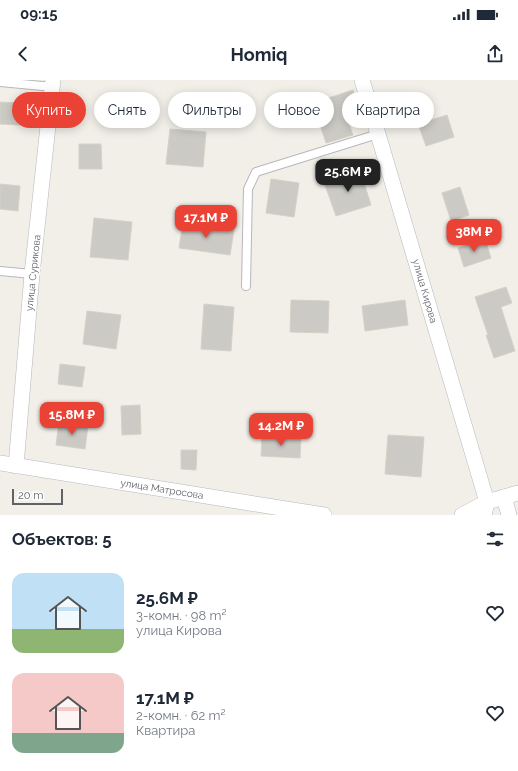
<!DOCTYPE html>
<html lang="ru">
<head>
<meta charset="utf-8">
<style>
  :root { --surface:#fff; --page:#f2f2f3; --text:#1f2937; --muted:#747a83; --accent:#ea4335 }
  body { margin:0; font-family:Raleway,sans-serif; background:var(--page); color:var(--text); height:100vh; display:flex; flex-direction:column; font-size:15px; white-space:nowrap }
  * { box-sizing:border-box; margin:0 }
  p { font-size:13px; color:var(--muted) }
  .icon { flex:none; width:22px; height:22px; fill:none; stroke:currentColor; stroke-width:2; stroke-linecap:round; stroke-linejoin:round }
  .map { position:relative; height:435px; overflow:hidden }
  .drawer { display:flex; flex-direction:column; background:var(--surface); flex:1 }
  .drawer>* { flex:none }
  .top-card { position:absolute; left:12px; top:12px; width:494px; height:36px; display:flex; gap:8px }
  .scale { position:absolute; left:12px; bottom:10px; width:51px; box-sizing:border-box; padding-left:4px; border:2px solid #5f6368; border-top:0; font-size:11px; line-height:14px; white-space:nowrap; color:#5f6368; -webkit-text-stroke:3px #fff; paint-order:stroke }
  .price { position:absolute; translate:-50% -34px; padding:0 9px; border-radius:8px; background:var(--accent); color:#fff; font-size:13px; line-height:26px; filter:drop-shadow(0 1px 2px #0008) }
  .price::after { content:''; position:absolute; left:50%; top:24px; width:12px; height:9px; margin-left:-6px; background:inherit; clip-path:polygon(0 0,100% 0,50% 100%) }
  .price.selected { background:#222; color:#fff }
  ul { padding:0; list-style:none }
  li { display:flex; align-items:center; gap:12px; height:100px; padding:0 12px }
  li span { display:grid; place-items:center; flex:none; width:112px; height:80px; border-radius:12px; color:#555 }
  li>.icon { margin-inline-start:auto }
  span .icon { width:48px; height:48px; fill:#fffc; stroke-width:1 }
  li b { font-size:17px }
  h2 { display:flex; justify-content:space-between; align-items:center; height:48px; padding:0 12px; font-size:17px }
  .tag { padding:0 14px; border-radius:18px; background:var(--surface); box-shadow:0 2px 10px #0003; font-size:14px; line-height:36px }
  .tag.selected { background:var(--accent); color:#fff }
  .status { display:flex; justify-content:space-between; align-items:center; height:28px; padding:0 20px; background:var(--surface); direction:ltr }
  .status svg { height:11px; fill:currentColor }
  header { display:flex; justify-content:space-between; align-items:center; height:52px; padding:0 12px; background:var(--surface); font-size:18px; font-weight:700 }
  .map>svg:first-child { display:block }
  .building { fill:#cccac5; stroke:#d6d1c6 }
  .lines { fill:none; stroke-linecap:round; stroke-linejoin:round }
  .service-casing { stroke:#b5b8bc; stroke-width:10 }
  .minor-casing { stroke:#b5b8bc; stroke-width:16 }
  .service { stroke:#fff; stroke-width:8 }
  .minor { stroke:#fff; stroke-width:15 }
  .labels { text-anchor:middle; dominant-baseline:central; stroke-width:3; stroke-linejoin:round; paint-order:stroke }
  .street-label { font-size:10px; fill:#5f6368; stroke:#fff }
</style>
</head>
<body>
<div class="status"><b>09:15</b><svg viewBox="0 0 49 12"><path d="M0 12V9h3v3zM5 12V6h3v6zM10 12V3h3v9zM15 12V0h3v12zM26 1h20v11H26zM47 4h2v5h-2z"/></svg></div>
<header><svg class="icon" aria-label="back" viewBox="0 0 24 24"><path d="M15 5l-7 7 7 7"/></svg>Homiq<svg class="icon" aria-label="share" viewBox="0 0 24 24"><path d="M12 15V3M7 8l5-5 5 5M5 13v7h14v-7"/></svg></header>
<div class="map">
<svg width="518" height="435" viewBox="0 0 518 435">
  <rect width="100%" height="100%" fill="#f1efe8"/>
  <g class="building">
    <path d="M 353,10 L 359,27 L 345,32 L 353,55 L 326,63 L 313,23 Z"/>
    <path d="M 0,22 L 21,23 L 20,45 L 0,44 Z"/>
    <path d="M 447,35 L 454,57 L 426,66 L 418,44 Z"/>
    <path d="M 170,49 L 206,52 L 203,87 L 166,84 Z"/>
    <path d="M 79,64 L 101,64 L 102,89 L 79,89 Z"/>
    <path d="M 360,90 L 371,125 L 336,136 L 324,102 Z"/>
    <path d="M 271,99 L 299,103 L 294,137 L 266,133 Z"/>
    <path d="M 0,104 L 20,106 L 18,131 L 0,129 Z"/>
    <path d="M 460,107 L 469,135 L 451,141 L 442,113 Z"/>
    <path d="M 94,138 L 132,142 L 128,180 L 90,177 Z"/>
    <path d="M 183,143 L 234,150 L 230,175 L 179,168 Z"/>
    <path d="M 485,159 L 491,178 L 464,187 L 458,168 Z"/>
    <path d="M 506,207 L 512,223 L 501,227 L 515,271 L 494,278 L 486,255 L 488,255 L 475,217 Z"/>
    <path d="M 291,220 L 329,221 L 328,253 L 290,252 Z"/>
    <path d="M 405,220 L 408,245 L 365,251 L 362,226 Z"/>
    <path d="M 204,224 L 234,227 L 231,271 L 201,269 Z"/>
    <path d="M 87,231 L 121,235 L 116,269 L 83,264 Z"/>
    <path d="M 60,284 L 85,287 L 82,307 L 58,304 Z"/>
    <path d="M 140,325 L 141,354 L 122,355 L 121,326 Z"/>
    <path d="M 59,342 L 88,346 L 85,369 L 56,365 Z"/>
    <path d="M 388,355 L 424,357 L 421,397 L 385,394 Z"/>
    <path d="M 262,356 L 301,358 L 300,378 L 261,376 Z"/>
    <path d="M 181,370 L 197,370 L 196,390 L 181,389 Z"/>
  </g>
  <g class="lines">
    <defs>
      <g id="service">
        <path d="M 0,2 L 53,7"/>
        <path d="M 0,191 L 32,194"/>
        <path d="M 246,206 L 248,109 L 256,92 L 378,54"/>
      </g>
      <g id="minor">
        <path d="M 362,0 L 487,422 L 484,435"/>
        <path d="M 0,383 L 324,435"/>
        <path d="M 16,386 L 32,194 L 53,0"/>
        <path d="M 504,417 L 509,435"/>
        <path d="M 462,435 L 487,422 L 518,413"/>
      </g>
    </defs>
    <use href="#service" class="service-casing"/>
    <use href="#minor" class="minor-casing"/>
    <use href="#service" class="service"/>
    <use href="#minor" class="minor"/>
  </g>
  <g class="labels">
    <g class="street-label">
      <text transform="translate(33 193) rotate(-84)">улица Сурикова</text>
      <text transform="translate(425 211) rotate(74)">улица Кирова</text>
      <text transform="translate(162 409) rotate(9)">улица Матросова</text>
    </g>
  </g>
</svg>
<div class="scale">20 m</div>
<b class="price selected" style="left:348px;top:113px">25.6M ₽</b>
<b class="price" style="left:206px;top:159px">17.1M ₽</b>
<b class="price" style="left:474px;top:173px">38M ₽</b>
<b class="price" style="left:72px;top:356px">15.8M ₽</b>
<b class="price" style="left:281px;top:367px">14.2M ₽</b>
<div class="top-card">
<a class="tag selected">Купить</a>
<a class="tag">Снять</a>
<a class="tag">Фильтры</a>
<a class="tag">Новое</a>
<a class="tag">Квартира</a>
</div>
</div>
<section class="drawer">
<h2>Объектов: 5<svg class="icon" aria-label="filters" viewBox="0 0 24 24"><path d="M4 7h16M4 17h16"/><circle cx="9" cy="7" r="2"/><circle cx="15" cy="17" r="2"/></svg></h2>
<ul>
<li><span style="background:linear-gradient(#bfe0f5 70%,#8fb573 0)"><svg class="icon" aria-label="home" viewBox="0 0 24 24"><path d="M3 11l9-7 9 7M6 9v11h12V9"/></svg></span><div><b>25.6M ₽</b><p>3-комн. · 98 m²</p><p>улица Кирова</p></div><svg class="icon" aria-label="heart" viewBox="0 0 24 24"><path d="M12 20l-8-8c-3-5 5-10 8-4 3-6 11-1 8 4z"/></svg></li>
<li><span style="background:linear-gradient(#f6c9c9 75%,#7fa58c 0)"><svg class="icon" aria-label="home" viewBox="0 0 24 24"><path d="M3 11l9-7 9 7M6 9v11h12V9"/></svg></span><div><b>17.1M ₽</b><p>2-комн. · 62 m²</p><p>Квартира</p></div><svg class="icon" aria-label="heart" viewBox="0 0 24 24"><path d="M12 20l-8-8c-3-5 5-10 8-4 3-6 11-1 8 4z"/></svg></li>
</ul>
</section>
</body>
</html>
